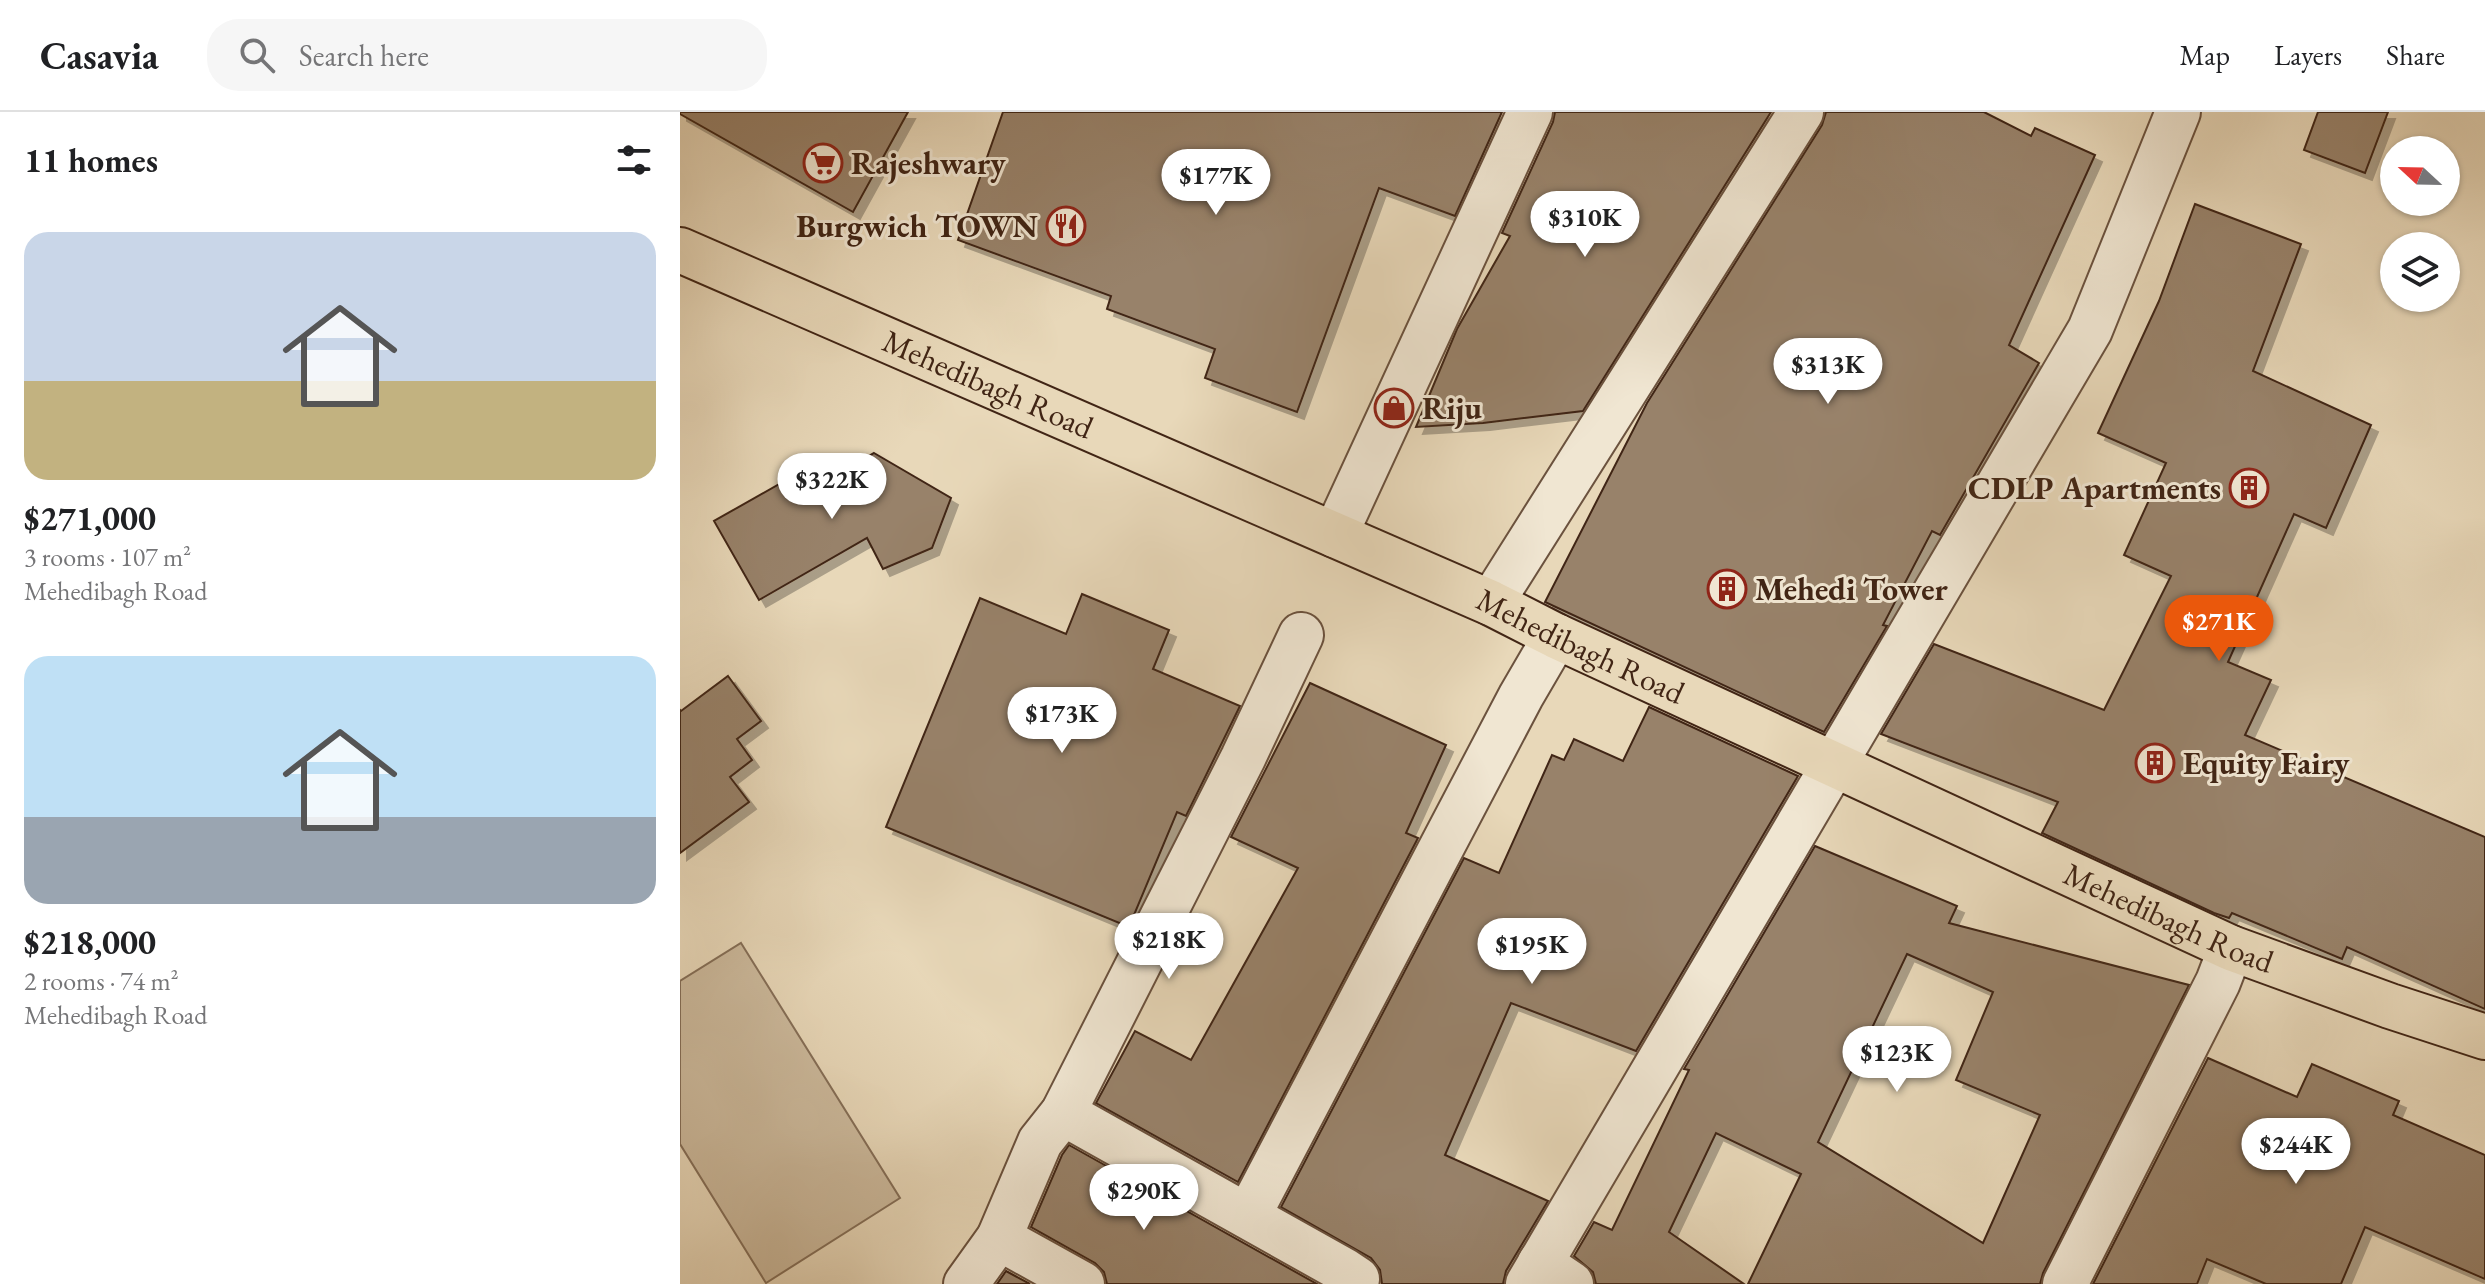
<!DOCTYPE html>
<html lang="en">
<head>
<meta charset="utf-8">
<style>
  :root { --surface:#fff; --page:#f6f6f6; --text:#202124; --muted:#757577; --line:#e0e0e0; --accent:#ea580c }
  body { margin:0; font-family:"EB Garamond",serif; background:var(--page); color:var(--text); height:100vh; display:flex; flex-direction:column; font-size:30px; white-space:nowrap }
  * { box-sizing:border-box; margin:0 }
  p { font-size:26px; color:var(--muted) }
  .icon { flex:none; width:44px; height:44px; fill:none; stroke:currentColor; stroke-width:2; stroke-linecap:round; stroke-linejoin:round }
  .map { position:relative; flex:1; overflow:hidden }
  .side { display:flex; flex-direction:column; background:var(--surface); width:680px }
  .side>* { flex:none }
  .needle { width:52px; rotate:292deg }
  .fabs { position:absolute; left:1700px; top:24px; display:grid; gap:16px }
  .fabs a { display:grid; place-items:center; width:80px; height:80px; border-radius:50%; background:var(--surface); box-shadow:0 2px 6px #0004; font-size:40px }
  .price { position:absolute; translate:-50% -68px; padding:0 18px; border-radius:28px; background:#fff; color:#222; font-size:26px; line-height:52px; filter:drop-shadow(0 2px 4px #0008) }
  .price::after { content:''; position:absolute; left:50%; top:48px; width:24px; height:18px; margin-left:-12px; background:inherit; clip-path:polygon(0 0,100% 0,50% 100%) }
  .price.on { background:var(--accent); color:#fff }
  ul { padding:0; list-style:none }
  li { display:grid; align-content:center; gap:16px; height:424px; padding:0 24px }
  li span { display:grid; place-items:center; height:248px; border-radius:24px; color:#555 }
  li>.icon { margin-inline-start:auto }
  span .icon { width:144px; height:144px; fill:#fffc; stroke-width:1 }
  li b { font-size:34px }
  h2 { display:flex; justify-content:space-between; align-items:center; height:96px; padding:0 24px; font-size:34px }
  header { display:flex; align-items:center; gap:48px; box-sizing:border-box; height:112px; padding:0 40px; background:var(--surface); border-bottom:2px solid var(--line) }
  header strong { font-size:38px }
  nav { display:flex; gap:44px; margin-inline-start:auto; font-size:28px }
  .search { width:560px; height:72px; background:var(--page); display:flex; align-items:center; gap:20px; box-sizing:border-box; padding:0 28px; border-radius:32px; color:var(--muted); font-size:30px }
  main { display:flex; flex:1; min-height:0 }
  .map>svg:first-child { display:block }
  .green { fill:#ccba9d; stroke:#867059; stroke-width:2 }
  .building { fill:#98826a; stroke:#412515; stroke-width:2; fill-rule:evenodd; filter:url(#shadow) }
  .lines { fill:none; stroke-linecap:round; stroke-linejoin:round }
  .minor-casing { stroke:#6b523e; stroke-width:48 }
  .major-casing { stroke:#412515; stroke-width:48 }
  .minor { stroke:#f0e6d2; stroke-width:44 }
  .major { stroke:#e8d8b9; stroke-width:44 }
  .labels { text-anchor:middle; dominant-baseline:central; stroke-width:6; stroke-linejoin:round; paint-order:stroke }
  .poi-label { font-size:32px; font-weight:bold; fill:#412515; stroke:#f0e6d2; text-anchor:start }
  .street-label { font-size:32px; fill:#412515; stroke:#f0e6d2 }
</style>
</head>
<body>
<header>
<strong>Casavia</strong>
<div class="search"><svg class="icon" aria-label="search" viewBox="0 0 24 24"><circle cx="10" cy="10" r="6"/><path d="M15 15l6 6"/></svg>Search here</div>
<nav><a>Map</a><a>Layers</a><a>Share</a></nav>
</header>
<main>
<section class="side">
<h2>11 homes<svg class="icon" aria-label="filters" viewBox="0 0 24 24"><path d="M4 7h16M4 17h16"/><circle cx="9" cy="7" r="2"/><circle cx="15" cy="17" r="2"/></svg></h2>
<ul>
<li><span style="background:linear-gradient(#c9d6e8 60%,#c2b280 0)"><svg class="icon" aria-label="home" viewBox="0 0 24 24"><path d="M3 11l9-7 9 7M6 9v11h12V9"/></svg></span><div><b>$271,000</b><p>3 rooms · 107 m²</p><p>Mehedibagh Road</p></div></li>
<li><span style="background:linear-gradient(#bfe0f5 65%,#9aa5b1 0)"><svg class="icon" aria-label="home" viewBox="0 0 24 24"><path d="M3 11l9-7 9 7M6 9v11h12V9"/></svg></span><div><b>$218,000</b><p>2 rooms · 74 m²</p><p>Mehedibagh Road</p></div></li>
</ul>
</section>
<div class="map">
<svg width="1805" height="1172" viewBox="0 0 1805 1172">
  <defs>
    <filter id="shadow"><feDropShadow dx="7" dy="7" stdDeviation="0" flood-color="#0004"/></filter>
  </defs>
  <rect width="100%" height="100%" fill="#e8d8b9"/>
  <filter id="stains"><feTurbulence type="fractalNoise" baseFrequency=".0025" numOctaves="4"/><feColorMatrix values="0 0 0 0 .2 0 0 0 0 .09 0 0 0 0 .02 0 0 0 .5 -.17"/></filter>
  <radialGradient id="worn" r=".72"><stop offset=".6" stop-color="#630" stop-opacity="0"/><stop offset="1" stop-color="#630" stop-opacity=".3"/></radialGradient>
  <path class="green" d="M 61,831 L 220,1086 L 86,1171 L 0,1032 L 0,869 Z"/>
  <g class="building">
    <path d="M 0,0 L 228,0 L 173,100 L 0,2 Z"/>
    <path d="M 323,0 L 822,0 L 775,104 L 699,76 L 617,300 L 525,266 L 535,237 L 427,197 L 431,184 L 278,128 Z"/>
    <path d="M 875,0 L 1091,0 L 903,299 L 803,311 L 736,315 L 777,217 L 830,124 L 822,121 L 873,10 Z"/>
    <path d="M 1146,0 L 1304,0 L 1351,24 L 1355,16 L 1415,43 L 1329,233 L 1359,251 L 1260,423 L 1252,419 L 1203,513 L 1207,514 L 1144,620 L 865,490 L 967,291 L 1142,13 Z"/>
    <path d="M 1638,0 L 1708,0 L 1685,61 L 1624,38 Z"/>
    <path d="M 1515,92 L 1621,132 L 1573,259 L 1691,313 L 1646,416 L 1614,402 L 1548,550 L 1591,568 L 1565,623 L 1805,725 L 1805,897 L 1667,835 L 1662,847 L 1552,801 L 1549,806 L 1534,801 L 1362,721 L 1378,690 L 1201,622 L 1254,532 L 1424,598 L 1491,464 L 1444,443 L 1486,351 L 1418,321 L 1479,189 Z"/>
    <path d="M 194,341 L 271,386 L 252,436 L 203,457 L 187,426 L 79,488 L 34,409 L 145,346 L 155,364 Z"/>
    <path d="M 402,482 L 489,518 L 473,557 L 560,594 L 506,704 L 497,700 L 449,815 L 206,715 L 300,486 L 386,522 Z"/>
    <path d="M 48,564 L 81,609 L 57,627 L 72,648 L 50,665 L 69,690 L 0,741 L 0,598 L 1,599 Z"/>
    <path d="M 630,571 L 766,633 L 726,721 L 738,726 L 558,1070 L 416,991 L 455,919 L 511,948 L 618,756 L 551,725 Z"/>
    <path d="M 969,595 L 1118,664 L 956,939 L 831,891 L 765,1043 L 868,1089 L 826,1159 L 823,1172 L 702,1172 L 700,1158 L 691,1146 L 601,1095 L 784,746 L 819,761 L 872,643 L 884,648 L 894,627 L 943,649 Z"/>
    <path d="M 1135,734 L 1277,794 L 1269,811 L 1509,873 L 1363,1161 L 1360,1172 L 1068,1172 L 1121,1062 L 1036,1021 L 989,1120 L 1064,1172 L 916,1172 L 913,1160 L 894,1144 L 914,1110 L 932,1118 L 1009,958 L 1004,957 ZM 1227,842 L 1313,880 L 1276,968 L 1360,1003 L 1303,1131 L 1138,1030 Z"/>
    <path d="M 1528,946 L 1617,985 L 1632,952 L 1719,989 L 1713,1003 L 1805,1043 L 1805,1167 L 1685,1115 L 1661,1172 L 1586,1172 L 1527,1147 L 1517,1172 L 1413,1172 Z"/>
    <path d="M 389,1033 L 637,1172 L 427,1172 L 424,1160 L 415,1151 L 351,1115 L 382,1043 Z"/>
    <path d="M 326,1159 L 350,1172 L 317,1172 Z"/>
  </g>
  <g class="lines">
    <defs>
      <g id="minor">
        <path d="M 655,423 L 850,0"/>
        <path d="M 811,491 L 1121,0"/>
        <path d="M 383,1001 L 665,1159 L 677,1167 L 676,1172"/>
        <path d="M 568,1104 L 841,584 L 876,524"/>
        <path d="M 319,1126 L 402,1172"/>
        <path d="M 860,1151 L 891,1172"/>
        <path d="M 286,1172 L 319,1126 L 360,1030 L 383,1001 L 563,646 L 621,523"/>
        <path d="M 848,1172 L 1410,218 L 1498,0"/>
        <path d="M 1385,1172 L 1538,870 L 1551,836"/>
      </g>
      <g id="major">
        <path id="s1" d="M 0,138 L 811,491 L 876,524 L 1551,836 L 1710,894 L 1805,925"/>
      </g>
    </defs>
    <use href="#minor" class="minor-casing"/>
    <use href="#major" class="major-casing"/>
    <use href="#minor" class="minor"/>
    <use href="#major" class="major"/>
  </g>
  <defs>
    <symbol id="supermarket-ring" viewBox="-11 -11 22 22"><circle r="9.5" fill="#f0e6d2" stroke="#8f2418" stroke-width="1.5"/><path d="M-6-5.5h2.5l.6 2H6L4.5 2H-2.5L-4.4-4H-6ZM-1.5 3.2a1.3 1.3 0 1 0 .1 0ZM3 3.2a1.3 1.3 0 1 0 .1 0Z" fill="#8f2418"/></symbol>
    <symbol id="restaurant-ring" viewBox="-11 -11 22 22"><circle r="9.5" fill="#f0e6d2" stroke="#8f2418" stroke-width="1.5"/><path d="M-5-6h1v4h1v-4h1v4h1v-4h1v5L-1.5 .5V6h-2V.5L-5-1ZM5-6V6H3V1.5H1.5Q1.5-4 5-6Z" fill="#8f2418"/></symbol>
    <symbol id="shop-ring" viewBox="-11 -11 22 22"><circle r="9.5" fill="#f0e6d2" stroke="#8f2418" stroke-width="1.5"/><path d="M-5-2.5h2.3a2.7 3.5 0 0 1 5.4 0H5L5.5 6h-11ZM-1.5-2.5h3a1.5 2.3 0 0 0-3 0Z" fill="#8f2418"/></symbol>
    <symbol id="building-ring" viewBox="-11 -11 22 22"><circle r="9.5" fill="#f0e6d2" stroke="#8f2418" stroke-width="1.5"/><path d="M-4-6H4V6H1V3H-1V6H-4ZM-2.5-4.3h1.7v1.8h-1.7ZM.8-4.3h1.7v1.8H.8ZM-2.5-1h1.7V.8h-1.7ZM.8-1h1.7V.8H.8Z" fill="#8f2418"/></symbol>
  </defs>
  <g fill-rule="evenodd">
    <use href="#supermarket-ring" x="121" y="29" width="44" height="44"/>
    <use href="#restaurant-ring" x="364" y="92" width="44" height="44"/>
    <use href="#shop-ring" x="692" y="274" width="44" height="44"/>
    <use href="#building-ring" x="1547" y="354" width="44" height="44"/>
    <use href="#building-ring" x="1025" y="455" width="44" height="44"/>
    <use href="#building-ring" x="1453" y="629" width="44" height="44"/>
  </g>
  <g class="labels">
    <g class="poi-label">
      <text x="171" y="51">Rajeshwary</text>
      <text x="358" y="114" text-anchor="end">Burgwich TOWN</text>
      <text x="742" y="296">Riju</text>
      <text x="1541" y="376" text-anchor="end">CDLP Apartments</text>
      <text x="1075" y="477">Mehedi Tower</text>
      <text x="1503" y="651">Equity Fairy</text>
    </g>
    <g class="street-label">
      <text stroke="none"><textPath href="#s1" startOffset="336">Mehedibagh Road</textPath></text>
      <text stroke="none"><textPath href="#s1" startOffset="984">Mehedibagh Road</textPath></text>
      <text stroke="none"><textPath href="#s1" startOffset="1632">Mehedibagh Road</textPath></text>
    </g>
  </g>
  <rect width="100%" height="100%" filter="url(#stains)"/>
  <rect width="100%" height="100%" fill="url(#worn)"/>
</svg>
<div class="fabs">
<a><svg class="needle" viewBox="-14 -14 28 28"><path d="M0-13l5 13h-10z" fill="#e53935"/><path d="M0 13l5-13h-10z" fill="#757577"/></svg></a>
<a><svg class="icon" aria-label="layers" viewBox="0 0 24 24"><path d="M12 4l9 5-9 5-9-5zM3 14l9 5 9-5"/></svg></a>
</div>
<b class="price" style="left:536px;top:105px">$177K</b>
<b class="price" style="left:905px;top:147px">$310K</b>
<b class="price" style="left:1148px;top:294px">$313K</b>
<b class="price" style="left:152px;top:409px">$322K</b>
<b class="price on" style="left:1539px;top:551px">$271K</b>
<b class="price" style="left:382px;top:643px">$173K</b>
<b class="price" style="left:489px;top:869px">$218K</b>
<b class="price" style="left:852px;top:874px">$195K</b>
<b class="price" style="left:1217px;top:982px">$123K</b>
<b class="price" style="left:1616px;top:1074px">$244K</b>
<b class="price" style="left:464px;top:1120px">$290K</b>
</div>
</main>
</body>
</html>
